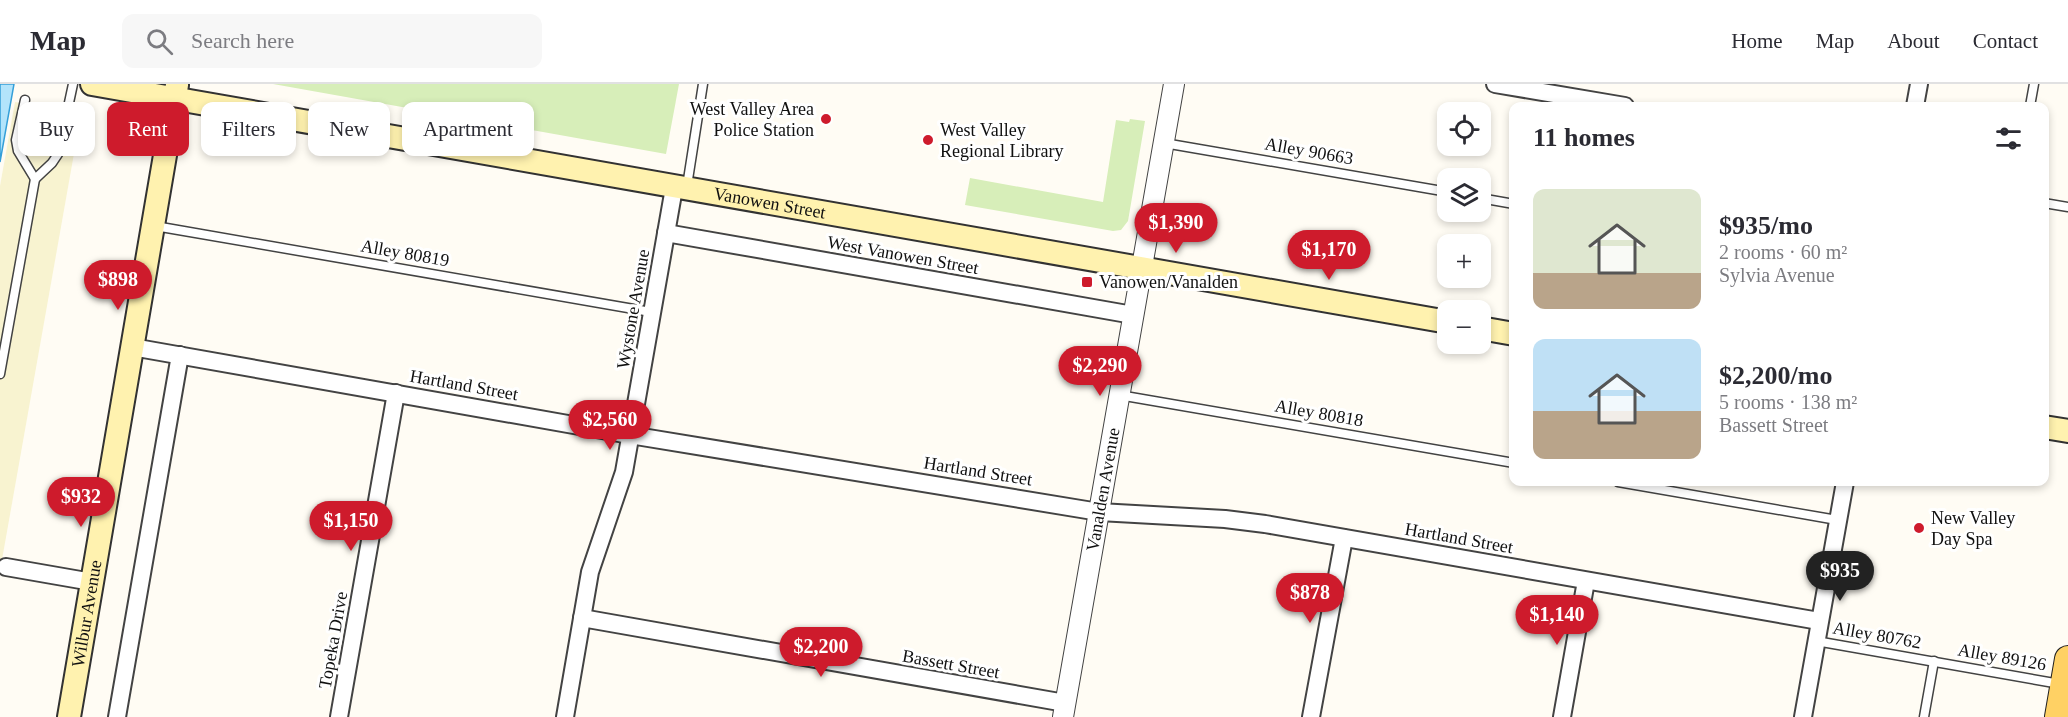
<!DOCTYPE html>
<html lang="en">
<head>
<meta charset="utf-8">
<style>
  :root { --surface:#fff; --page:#f7f7f7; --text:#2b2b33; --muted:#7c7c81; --line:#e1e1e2; --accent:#ce1b2c }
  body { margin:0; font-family:Georgia,serif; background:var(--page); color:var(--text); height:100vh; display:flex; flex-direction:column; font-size:22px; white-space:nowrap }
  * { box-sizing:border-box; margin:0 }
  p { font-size:20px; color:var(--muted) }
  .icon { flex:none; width:33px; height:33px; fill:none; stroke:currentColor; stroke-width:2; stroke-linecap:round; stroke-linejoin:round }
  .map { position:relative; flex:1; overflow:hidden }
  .sheet { position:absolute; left:1509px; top:18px; width:540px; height:384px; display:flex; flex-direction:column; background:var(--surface); border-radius:12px; box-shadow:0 3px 9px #0003 }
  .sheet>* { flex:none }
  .hud { position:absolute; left:18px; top:18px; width:570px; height:54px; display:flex; gap:12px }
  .tools { position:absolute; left:1437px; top:18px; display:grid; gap:12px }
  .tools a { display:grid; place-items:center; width:54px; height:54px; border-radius:12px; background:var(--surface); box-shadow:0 3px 9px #0003; font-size:30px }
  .price { position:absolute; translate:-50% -51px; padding:0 14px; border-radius:21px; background:var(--accent); color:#fff; font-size:20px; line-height:39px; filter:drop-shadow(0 2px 3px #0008) }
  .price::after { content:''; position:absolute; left:50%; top:36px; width:18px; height:14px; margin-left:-9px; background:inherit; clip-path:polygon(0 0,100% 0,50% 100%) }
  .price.selected { background:#222; color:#fff }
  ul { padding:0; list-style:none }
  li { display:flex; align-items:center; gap:18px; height:150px; padding:0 24px }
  li span { display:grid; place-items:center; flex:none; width:168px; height:120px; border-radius:12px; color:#555 }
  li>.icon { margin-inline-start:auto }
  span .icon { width:72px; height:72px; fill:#fffc; stroke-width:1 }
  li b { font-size:26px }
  h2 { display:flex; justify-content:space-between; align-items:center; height:72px; padding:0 24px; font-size:26px }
  .chip { padding:0 21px; border-radius:12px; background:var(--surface); box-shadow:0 3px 9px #0003; font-size:21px; line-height:54px }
  .chip.selected { background:var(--accent); color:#fff }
  header { display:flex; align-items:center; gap:36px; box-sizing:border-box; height:84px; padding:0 30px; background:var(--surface); border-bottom:2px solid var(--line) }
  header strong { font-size:28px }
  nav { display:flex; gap:33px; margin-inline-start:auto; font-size:21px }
  .search { width:420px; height:54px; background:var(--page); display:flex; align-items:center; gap:15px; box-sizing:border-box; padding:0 21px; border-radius:12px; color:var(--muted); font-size:22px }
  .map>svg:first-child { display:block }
  .farmland { fill:#f8f3d0 }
  .green { fill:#d7eeb9 }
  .water { fill:#b3e4fb; stroke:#349fd9; stroke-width:1.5 }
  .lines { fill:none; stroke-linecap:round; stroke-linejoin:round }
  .service-casing { stroke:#434343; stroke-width:11 }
  .minor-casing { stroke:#434343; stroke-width:20 }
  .tertiary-casing { stroke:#434343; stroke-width:22 }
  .secondary-casing { stroke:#323232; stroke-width:26 }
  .primary-casing { stroke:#212121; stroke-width:28 }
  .service { stroke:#fff; stroke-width:8 }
  .minor { stroke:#fff; stroke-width:16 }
  .tertiary { stroke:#fff; stroke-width:20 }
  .secondary { stroke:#fff2af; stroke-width:22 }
  .primary { stroke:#ffd164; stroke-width:26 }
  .poi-dot { fill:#ce1b2c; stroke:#fff; stroke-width:2 }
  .labels { text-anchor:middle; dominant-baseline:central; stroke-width:6; stroke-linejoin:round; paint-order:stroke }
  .poi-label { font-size:18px; fill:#101010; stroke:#fff; text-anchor:start }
  .street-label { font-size:18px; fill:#101010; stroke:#fff }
</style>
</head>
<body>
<header>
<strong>Map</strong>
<div class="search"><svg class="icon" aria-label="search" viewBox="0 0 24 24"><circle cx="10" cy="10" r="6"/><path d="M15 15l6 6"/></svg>Search here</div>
<nav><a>Home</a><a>Map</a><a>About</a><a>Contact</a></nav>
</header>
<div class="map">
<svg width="2068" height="633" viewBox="0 0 2068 633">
  <rect width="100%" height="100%" fill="#fffcf4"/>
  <path class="farmland" d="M 15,18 L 81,30 L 0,487 L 0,102 Z"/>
  <g class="green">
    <path d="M 273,0 L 679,0 L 666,70 Z"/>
    <path d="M 1130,35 L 1145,37 L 1128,137 L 1121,146 L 1113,147 L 965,121 L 970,94 L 1103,118 L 1116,36 L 1129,38 Z"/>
  </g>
  <path class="water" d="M 0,0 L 14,0 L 0,78 Z"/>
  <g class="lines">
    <defs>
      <g id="service">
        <path d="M 2030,22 L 2034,0"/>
        <path d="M 1164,59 L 1448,108"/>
        <path d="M 35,95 L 52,79 L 58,70 L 73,0"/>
        <path d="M 687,102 L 703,0"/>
        <path d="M 1480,114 L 1514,120"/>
        <path d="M 2044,119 L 2068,123"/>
        <path d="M 155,142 L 651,228"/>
        <path d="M 0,290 L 35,95 L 18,67 L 16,56 L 25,16"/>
        <path d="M 1119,311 L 1514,379"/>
        <path d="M 1618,398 L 1837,436"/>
        <path d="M 1816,557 L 2060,600"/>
        <path d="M 1924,633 L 1934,577"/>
      </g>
      <g id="minor">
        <path d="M 1495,0 L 1625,22"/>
        <path d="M 1915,22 L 1919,0"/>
        <path d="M 666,149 L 1133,231"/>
        <path d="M 132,263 L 630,351 L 1099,428 L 1225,435 L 1265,440 L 1819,537"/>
        <path d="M 6,483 L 92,498"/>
        <path d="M 582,534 L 1065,619"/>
        <path d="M 117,633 L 180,271"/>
        <path d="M 339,633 L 396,309"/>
        <path d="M 565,633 L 590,488 L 624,388 L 674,104"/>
        <path d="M 1311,633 L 1344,454"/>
        <path d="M 1562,633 L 1586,497"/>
        <path d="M 1803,633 L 1845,398"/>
      </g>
      <g id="tertiary">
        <path id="s1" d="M 1063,633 L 1174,0"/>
      </g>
      <g id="secondary">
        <path id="s2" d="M 92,0 L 1448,238"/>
        <path d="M 1480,244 L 1514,250"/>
        <path d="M 2044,343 L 2068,347"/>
        <path id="s3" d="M 69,633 L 177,1"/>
      </g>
      <path id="primary" d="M 2058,633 L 2068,575"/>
    </defs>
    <use href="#service" class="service-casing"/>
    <use href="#minor" class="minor-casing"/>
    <use href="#tertiary" class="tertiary-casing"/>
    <use href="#secondary" class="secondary-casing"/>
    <use href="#primary" class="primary-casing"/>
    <use href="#service" class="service"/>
    <use href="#minor" class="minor"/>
    <use href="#tertiary" class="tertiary"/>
    <use href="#secondary" class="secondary"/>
    <use href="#primary" class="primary"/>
  </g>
  <g class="poi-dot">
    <circle cx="826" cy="35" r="6"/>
    <circle cx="928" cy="56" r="6"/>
    <rect x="1081" y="192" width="12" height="12" rx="3"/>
    <circle cx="1919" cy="444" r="6"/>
  </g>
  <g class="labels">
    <g class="poi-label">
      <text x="814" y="25" text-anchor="end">West Valley Area<tspan x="814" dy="21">Police Station</tspan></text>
      <text x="940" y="46">West Valley<tspan x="940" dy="21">Regional Library</tspan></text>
      <text x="1099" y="198">Vanowen/Vanalden</text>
      <text x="1931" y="434">New Valley<tspan x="1931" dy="21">Day Spa</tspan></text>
    </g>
    <g class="street-label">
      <text transform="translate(1309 67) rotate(10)">Alley 90663</text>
      <text stroke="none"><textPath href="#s2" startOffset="688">Vanowen Street</textPath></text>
      <text transform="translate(405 169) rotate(10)">Alley 80819</text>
      <text transform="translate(903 171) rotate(10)">West Vanowen Street</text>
      <text transform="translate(633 225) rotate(-80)">Wystone Avenue</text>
      <text transform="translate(464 301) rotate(10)">Hartland Street</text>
      <text transform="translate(1319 329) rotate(10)">Alley 80818</text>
      <text transform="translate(978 387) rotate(9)">Hartland Street</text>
      <text stroke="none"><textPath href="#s1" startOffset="231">Vanalden Avenue</textPath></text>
      <text transform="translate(1459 454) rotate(10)">Hartland Street</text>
      <text stroke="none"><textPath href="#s3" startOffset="105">Wilbur Avenue</textPath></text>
      <text transform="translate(1877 551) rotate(10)">Alley 80762</text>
      <text transform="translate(333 556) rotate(-80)">Topeka Drive</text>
      <text transform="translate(2002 573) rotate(10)">Alley 89126</text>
      <text transform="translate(951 580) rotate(10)">Bassett Street</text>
    </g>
  </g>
</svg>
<div class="tools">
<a><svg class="icon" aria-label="locate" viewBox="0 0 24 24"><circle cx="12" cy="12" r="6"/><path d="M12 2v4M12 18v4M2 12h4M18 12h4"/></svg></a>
<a><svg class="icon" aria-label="layers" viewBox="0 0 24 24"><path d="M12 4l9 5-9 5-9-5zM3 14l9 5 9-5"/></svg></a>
<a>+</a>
<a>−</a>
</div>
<b class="price" style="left:1176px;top:170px">$1,390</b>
<b class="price" style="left:1329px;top:197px">$1,170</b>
<b class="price" style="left:118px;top:227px">$898</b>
<b class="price" style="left:1100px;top:313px">$2,290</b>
<b class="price" style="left:610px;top:367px">$2,560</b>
<b class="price" style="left:81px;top:444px">$932</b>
<b class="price" style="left:351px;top:468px">$1,150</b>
<b class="price selected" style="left:1840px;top:518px">$935</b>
<b class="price" style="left:1310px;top:540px">$878</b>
<b class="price" style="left:1557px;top:562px">$1,140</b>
<b class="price" style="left:821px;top:594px">$2,200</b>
<div class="hud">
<a class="chip">Buy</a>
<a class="chip selected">Rent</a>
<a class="chip">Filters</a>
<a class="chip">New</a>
<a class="chip">Apartment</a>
</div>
<section class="sheet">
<h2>11 homes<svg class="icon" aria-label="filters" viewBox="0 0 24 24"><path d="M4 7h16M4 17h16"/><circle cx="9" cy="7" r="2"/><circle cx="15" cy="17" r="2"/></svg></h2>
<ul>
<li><span style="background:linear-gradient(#dfe7d0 70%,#b9a48a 0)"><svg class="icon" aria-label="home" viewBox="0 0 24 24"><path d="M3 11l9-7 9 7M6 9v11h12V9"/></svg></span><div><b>$935/mo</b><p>2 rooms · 60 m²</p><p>Sylvia Avenue</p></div></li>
<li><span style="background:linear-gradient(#bfe0f5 60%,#b9a48a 0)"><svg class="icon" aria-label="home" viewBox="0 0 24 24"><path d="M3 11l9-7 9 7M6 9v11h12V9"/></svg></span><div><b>$2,200/mo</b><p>5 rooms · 138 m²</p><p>Bassett Street</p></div></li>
</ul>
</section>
</div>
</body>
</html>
